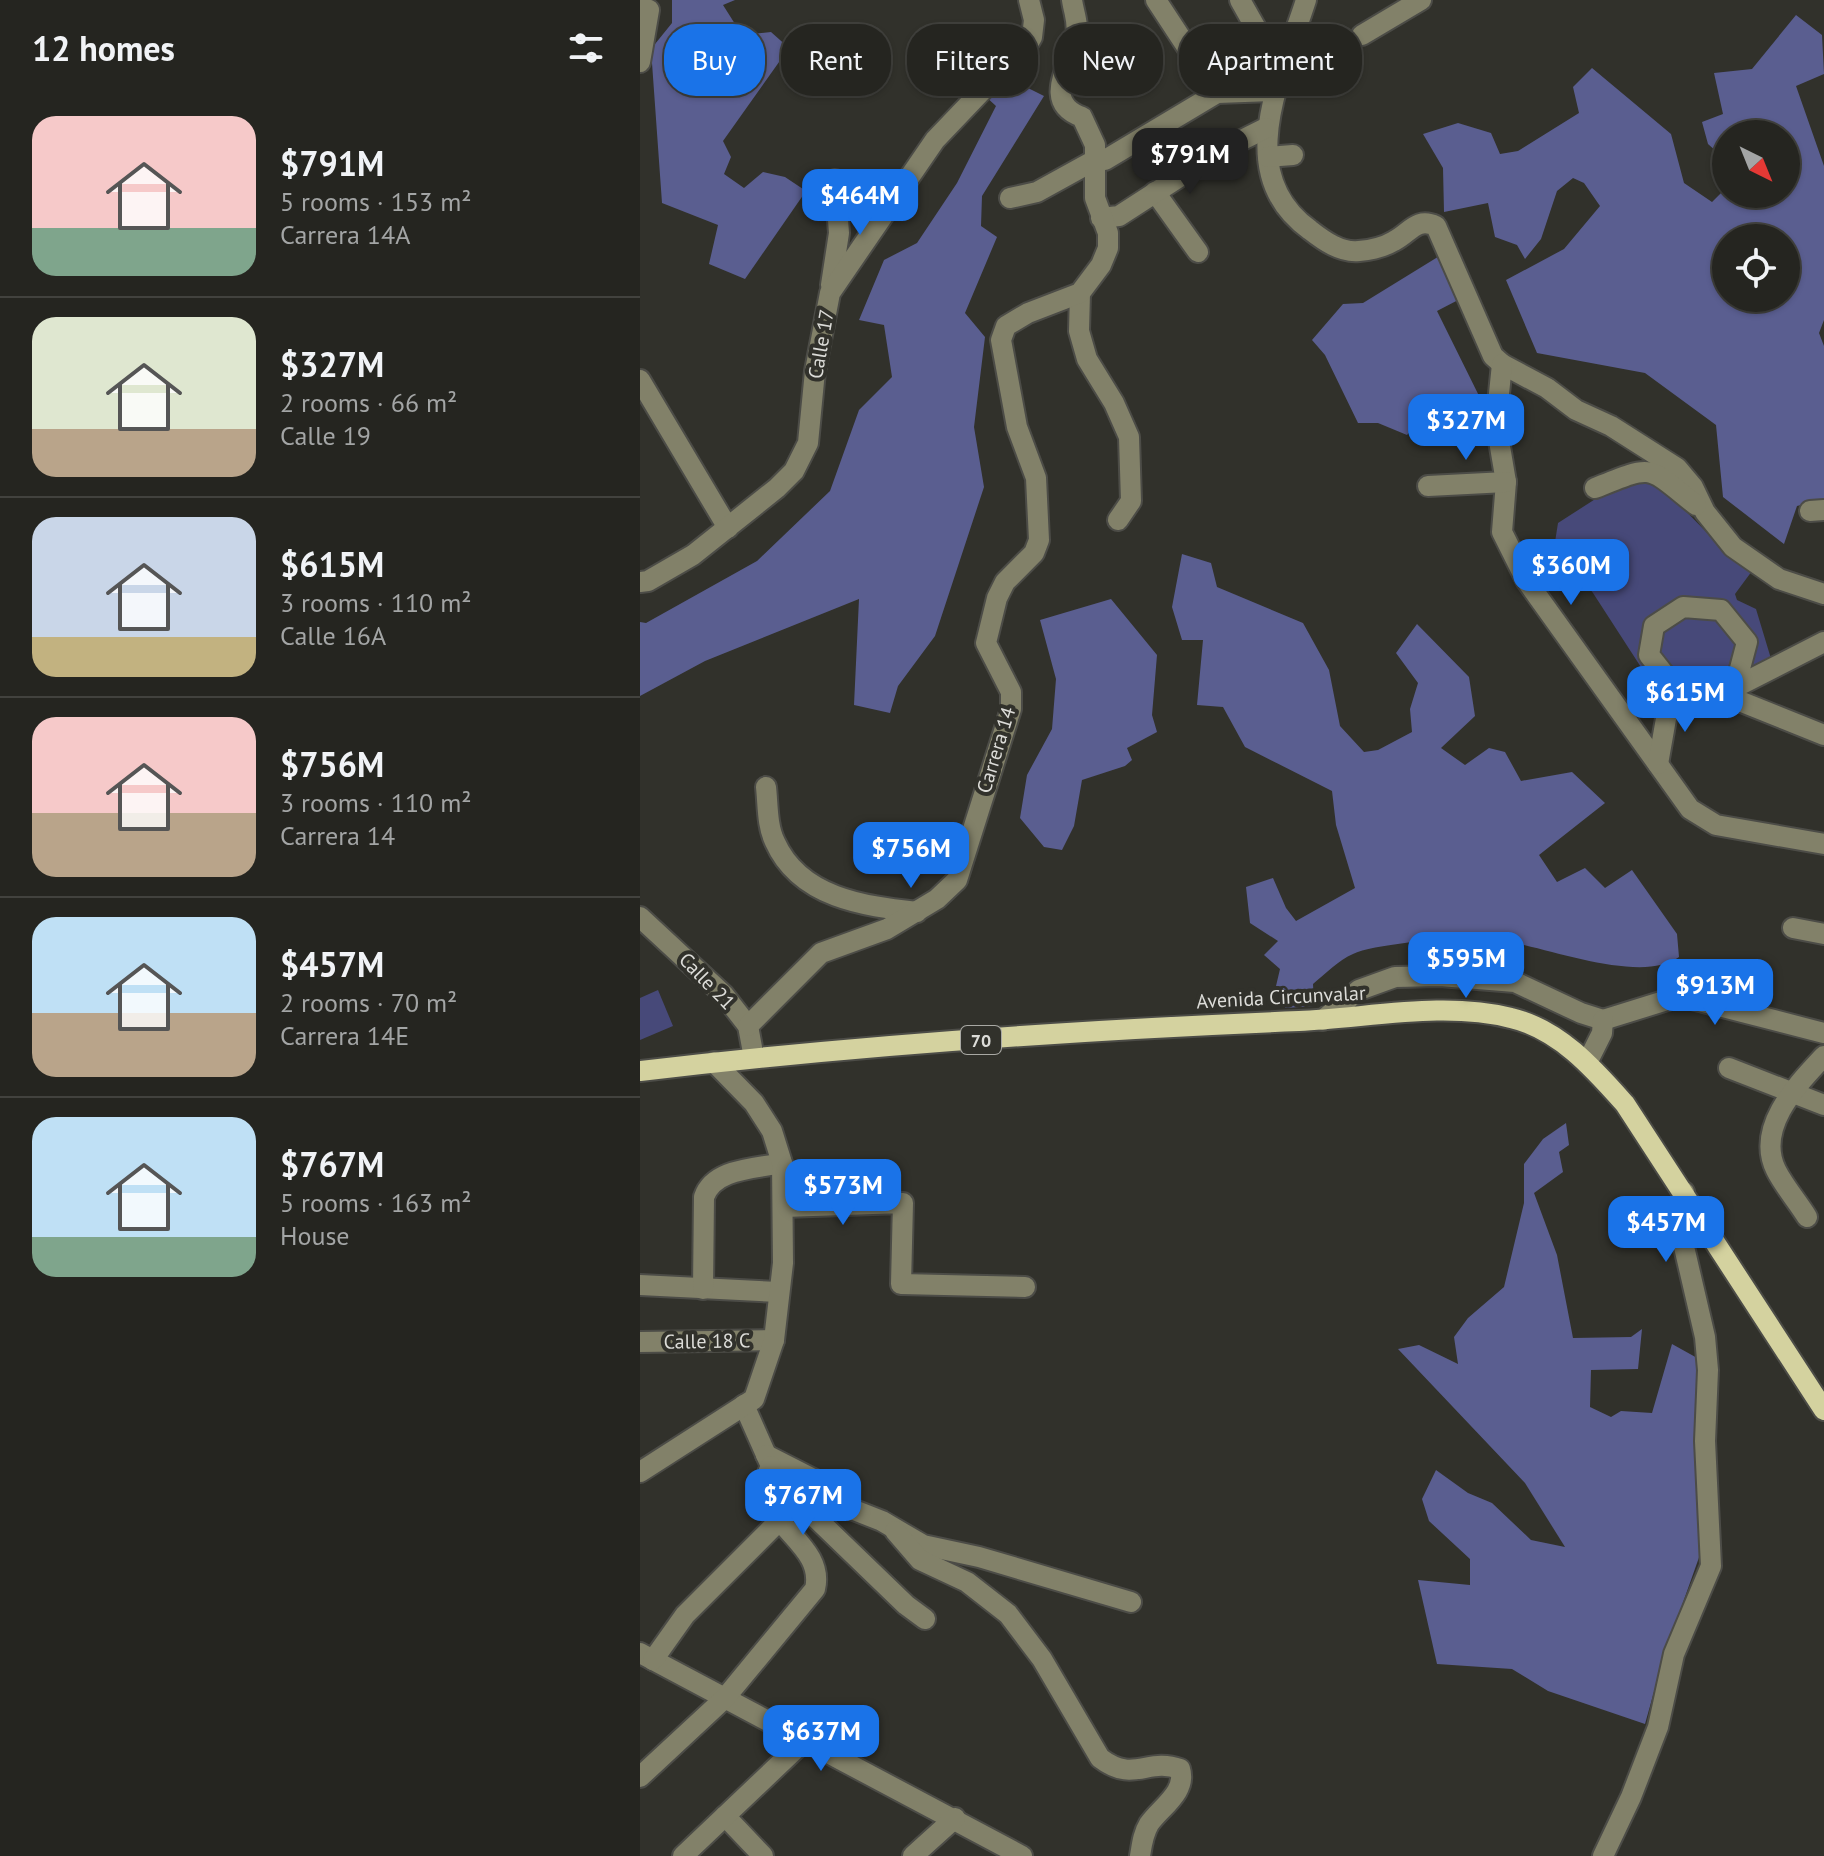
<!DOCTYPE html>
<html lang="en">
<head>
<meta charset="utf-8">
<style>
  :root { --surface:#252520; --page:#31312d; --text:#f1f3f6; --muted:#a3a5a5; --line:#42423e; --accent:#1a73e8 }
  body { margin:0; font-family:"PT Sans",sans-serif; background:var(--page); color:var(--text); height:100vh; display:flex; flex-direction:column; font-size:30px; white-space:nowrap }
  * { box-sizing:border-box; margin:0 }
  p { font-size:26px; color:var(--muted) }
  .icon { flex:none; width:44px; height:44px; fill:none; stroke:currentColor; stroke-width:2; stroke-linecap:round; stroke-linejoin:round }
  .map { position:relative; flex:1; overflow:hidden }
  .drawer { display:flex; flex-direction:column; background:var(--surface); width:640px }
  .drawer>* { flex:none }
  .banner { position:absolute; left:24px; top:24px; width:760px; height:72px; display:flex; gap:16px }
  .needle { width:52px; rotate:137deg }
  .controls { position:absolute; left:1072px; top:120px; display:grid; gap:16px }
  .controls a { display:grid; place-items:center; width:88px; height:88px; border-radius:50%; background:var(--surface); box-shadow:0 2px 6px #0004,0 0 0 2px var(--line); font-size:40px }
  .price { position:absolute; translate:-50% -68px; padding:0 18px; border-radius:16px; background:var(--accent); color:#fff; font-size:26px; line-height:52px; filter:drop-shadow(0 2px 4px #0008) }
  .price::after { content:''; position:absolute; left:50%; top:48px; width:24px; height:18px; margin-left:-12px; background:inherit; clip-path:polygon(0 0,100% 0,50% 100%) }
  .price.current { background:#222; color:#fff }
  ul { padding:0; list-style:none }
  li { display:flex; align-items:center; gap:24px; height:200px; padding:0 32px }
  li+li { border-top:2px solid var(--line) }
  li span { display:grid; place-items:center; flex:none; width:224px; height:160px; border-radius:24px; color:#555 }
  li>.icon { margin-inline-start:auto }
  span .icon { width:96px; height:96px; fill:#fffc; stroke-width:1 }
  li b { font-size:34px }
  h2 { display:flex; justify-content:space-between; align-items:center; height:96px; padding:0 32px; font-size:34px }
  .chip { padding:0 28px; border-radius:32px; background:var(--surface); box-shadow:0 2px 6px #0004,0 0 0 2px var(--line); font-size:28px; line-height:72px }
  .chip.current { background:var(--accent); color:#fff }
  main { display:flex; flex:1; min-height:0 }
  .map>svg:first-child { display:block }
  .green { fill:#474979 }
  .forest { fill:#5a5e90; fill-rule:evenodd }
  .lines { fill:none; stroke-linecap:round; stroke-linejoin:round }
  .minor-casing { stroke:#4c4c47; stroke-width:24 }
  .major-casing { stroke:#4c4c47; stroke-width:24 }
  .minor { stroke:#828169; stroke-width:20 }
  .major { stroke:#d4d29f; stroke-width:20 }
  .labels { text-anchor:middle; dominant-baseline:central; stroke-width:8; stroke-linejoin:round; paint-order:stroke }
  .shield { fill:#31312b; stroke:#a9a9a4; stroke-width:2 }
  .shield-label { font-size:18px; font-weight:bold; fill:#dcdcd8 }
  .street-label { font-size:20px; fill:#dcdcd8; stroke:#31312b }
</style>
</head>
<body>
<main>
<section class="drawer">
<h2>12 homes<svg class="icon" aria-label="filters" viewBox="0 0 24 24"><path d="M4 7h16M4 17h16"/><circle cx="9" cy="7" r="2"/><circle cx="15" cy="17" r="2"/></svg></h2>
<ul>
<li><span style="background:linear-gradient(#f6c9c9 70%,#7fa58c 0)"><svg class="icon" aria-label="home" viewBox="0 0 24 24"><path d="M3 11l9-7 9 7M6 9v11h12V9"/></svg></span><div><b>$791M</b><p>5 rooms · 153 m²</p><p>Carrera 14A</p></div></li>
<li><span style="background:linear-gradient(#dfe7d0 70%,#b9a48a 0)"><svg class="icon" aria-label="home" viewBox="0 0 24 24"><path d="M3 11l9-7 9 7M6 9v11h12V9"/></svg></span><div><b>$327M</b><p>2 rooms · 66 m²</p><p>Calle 19</p></div></li>
<li><span style="background:linear-gradient(#c9d6e8 75%,#c2b280 0)"><svg class="icon" aria-label="home" viewBox="0 0 24 24"><path d="M3 11l9-7 9 7M6 9v11h12V9"/></svg></span><div><b>$615M</b><p>3 rooms · 110 m²</p><p>Calle 16A</p></div></li>
<li><span style="background:linear-gradient(#f6c9c9 60%,#b9a48a 0)"><svg class="icon" aria-label="home" viewBox="0 0 24 24"><path d="M3 11l9-7 9 7M6 9v11h12V9"/></svg></span><div><b>$756M</b><p>3 rooms · 110 m²</p><p>Carrera 14</p></div></li>
<li><span style="background:linear-gradient(#bfe0f5 60%,#b9a48a 0)"><svg class="icon" aria-label="home" viewBox="0 0 24 24"><path d="M3 11l9-7 9 7M6 9v11h12V9"/></svg></span><div><b>$457M</b><p>2 rooms · 70 m²</p><p>Carrera 14E</p></div></li>
<li><span style="background:linear-gradient(#bfe0f5 75%,#7fa58c 0)"><svg class="icon" aria-label="home" viewBox="0 0 24 24"><path d="M3 11l9-7 9 7M6 9v11h12V9"/></svg></span><div><b>$767M</b><p>5 rooms · 163 m²</p><p>House</p></div></li>
</ul>
</section>
<div class="map">
<svg width="1184" height="1856" viewBox="0 0 1184 1856">
  <rect width="100%" height="100%" fill="#31312b"/>
  <g class="green">
    <path d="M 1001,481 L 1022,487 L 1086,552 L 1112,571 L 1095,594 L 1097,600 L 1116,609 L 1132,662 C 1097,684 1060,690 1019,695 L 953,593 L 915,542 L 918,523 L 974,487 Z"/>
    <path d="M 18,990 L 33,1026 L 0,1040 L 0,998 Z"/>
  </g>
  <g class="forest">
    <path d="M 32,0 L 95,0 L 83,5 L 102,35 L 131,32 L 149,48 L 83,141 L 91,157 L 84,174 L 104,188 L 123,172 L 145,177 L 166,191 L 105,279 L 69,264 L 78,225 L 22,203 L 11,49 L 32,23 Z"/>
    <path d="M 1156,15 L 1182,35 L 1184,74 L 1156,86 L 1184,166 L 1184,320 L 1179,333 L 1184,346 L 1184,499 L 1157,506 L 1144,544 L 1083,497 L 1076,425 L 1005,373 L 897,353 L 866,280 L 924,249 L 960,206 L 944,183 L 933,178 L 917,191 L 901,239 L 885,259 L 877,245 L 855,237 L 848,203 L 804,212 L 803,168 L 783,134 L 818,123 L 851,133 L 860,154 L 878,151 L 939,113 L 933,87 L 952,68 L 1031,134 L 1044,183 L 1072,202 L 1086,188 L 1086,194 L 1146,194 L 1146,134 L 1086,134 L 1086,160 L 1068,144 L 1062,122 L 1083,114 L 1074,73 L 1112,69 ZM 1086,238 L 1146,238 L 1146,298 L 1086,298 Z"/>
    <path d="M 384,61 L 389,66 L 386,87 L 404,96 L 342,196 L 341,226 L 357,237 L 325,313 L 345,337 L 334,427 L 344,487 L 295,636 L 258,686 L 250,713 L 214,705 L 219,599 L 65,661 L 0,696 L 0,622 L 6,623 L 117,561 L 190,491 L 219,410 L 252,377 L 244,325 L 219,320 L 244,260 L 277,243 L 317,183 L 356,106 L 344,95 Z"/>
    <path d="M 801,255 L 822,298 L 797,311 L 847,412 L 796,400 L 767,435 L 738,423 L 718,423 L 685,355 L 672,340 L 703,304 L 723,303 Z"/>
    <path d="M 542,554 L 571,563 L 577,587 L 663,623 L 689,670 L 700,726 L 724,752 L 738,750 L 772,732 L 770,709 L 778,683 L 756,653 L 777,624 L 829,677 L 835,716 L 801,748 L 825,765 L 849,748 L 865,752 L 881,781 L 932,772 L 965,803 L 899,855 L 917,882 L 945,868 L 965,888 L 992,870 L 1037,934 L 1039,957 C 1000,986 900,944 853,939 C 827,936 736,943 713,954 C 699,960 685,974 673,984 L 674,1006 L 645,1008 L 646,994 L 636,986 L 640,969 L 624,955 L 638,941 L 610,923 L 606,887 L 633,878 L 646,908 L 656,921 L 715,888 L 696,825 L 692,791 L 605,747 L 583,707 L 557,705 L 563,640 L 542,640 L 532,607 Z"/>
    <path d="M 471,599 L 517,655 L 512,715 L 517,732 L 487,748 L 492,760 L 485,766 L 442,780 L 434,826 L 422,850 L 404,847 L 380,818 L 387,775 L 412,729 L 416,679 L 400,620 Z"/>
    <path d="M 926,1123 L 929,1145 L 919,1152 L 923,1172 L 894,1193 L 917,1255 L 933,1338 L 991,1337 L 1002,1329 L 998,1369 L 951,1370 L 950,1407 L 971,1417 L 981,1411 L 1012,1413 L 1032,1344 L 1059,1359 L 1062,1549 L 1024,1656 L 1005,1724 L 908,1691 L 872,1669 L 797,1664 L 778,1580 L 830,1585 L 830,1559 L 789,1521 L 782,1499 L 796,1470 L 828,1493 L 852,1503 L 891,1540 L 925,1547 L 885,1483 L 758,1349 L 779,1345 L 818,1364 L 814,1337 L 828,1318 L 864,1287 L 884,1203 L 884,1164 L 903,1139 Z"/>
  </g>
  <g class="lines">
    <defs>
      <g id="minor">
        <path d="M 516,0 L 577,93"/>
        <path d="M 600,0 L 635,62 L 635,83"/>
        <path d="M 666,0 C 643,73 590,173 670,230 C 684,241 701,253 719,251 C 730,250 744,247 754,241 C 770,233 776,217 796,226 L 853,356 L 862,364 L 907,388 L 936,410 L 971,426 L 1037,468 L 1053,487 L 1065,512 L 1093,547 L 1139,579 L 1184,594"/>
        <path d="M 0,6 L 9,10 L 0,62"/>
        <path d="M 722,35 L 781,0"/>
        <path d="M 628,157 L 653,155"/>
        <path d="M 515,192 L 558,252"/>
        <path d="M 370,198 L 397,192 L 455,160 L 465,160 L 577,93 L 635,91"/>
        <path d="M 461,218 L 479,216 L 578,152 L 626,128"/>
        <path d="M 191,285 L 199,233 L 195,180"/>
        <path d="M 440,293 L 439,331 L 447,359 L 474,403 L 489,437 L 491,501 L 478,520"/>
        <path d="M 862,364 L 856,423 L 866,482 L 862,532 L 886,580 L 1050,809 L 1076,825 L 1184,844"/>
        <path d="M 0,380 L 88,528"/>
        <path d="M 788,486 L 866,482"/>
        <path d="M 955,488 C 1015,464 1006,465 1056,505"/>
        <path d="M 1170,511 L 1184,510"/>
        <path d="M 0,582 L 8,581 L 53,555 L 137,488 L 154,471 L 168,443 L 175,371 L 190,293 L 295,140 L 357,75 L 381,56 L 392,37 L 394,20 L 389,0"/>
        <path d="M 1082,694 L 1184,735"/>
        <path d="M 1030,696 L 1062,698 L 1082,694 L 1184,642"/>
        <path d="M 1018,764 L 1030,696 L 1028,679 L 1009,655 L 1014,626 L 1043,607 L 1081,610 L 1107,642 L 1098,676 L 1082,694"/>
        <path d="M 126,787 C 128,805 127,826 135,842 C 160,898 224,906 277,912"/>
        <path d="M 0,917 L 84,995 L 108,1026 L 114,1058"/>
        <path d="M 1153,928 L 1184,934"/>
        <path d="M 683,1020 L 719,990 L 755,977 L 800,976 L 875,982 L 941,1013 L 963,1020"/>
        <path d="M 963,1020 L 1040,996 L 1184,1033"/>
        <path d="M 108,1026 L 181,953 L 247,929 L 297,899 L 317,880 L 371,709 L 371,692 L 346,643 L 357,598 L 365,582 L 394,553 L 399,540 L 396,478 L 377,427 L 361,340 L 366,326 L 388,313 L 440,293 L 461,265 L 468,248 L 468,233 L 455,198 L 455,145 L 442,117 C 400,102 432,64 436,38 C 439,23 434,14 432,0"/>
        <path d="M 947,1063 L 962,1033 L 963,1020"/>
        <path d="M 1089,1068 L 1184,1105"/>
        <path d="M 143,1207 L 263,1203 L 261,1284 L 385,1287"/>
        <path d="M 1167,1217 C 1157,1201 1144,1186 1136,1170 C 1115,1127 1158,1084 1184,1056"/>
        <path d="M 0,1285 L 139,1292"/>
        <path d="M 63,1289 L 64,1197 C 74,1168 115,1169 142,1163"/>
        <path d="M 0,1342 L 134,1340"/>
        <path d="M 104,1405 L 131,1466 L 152,1495 L 266,1605 L 285,1619"/>
        <path d="M 126,1455 L 179,1482 L 209,1508 L 242,1521 L 283,1545 L 339,1557 L 491,1602"/>
        <path d="M 0,1472 L 114,1399 L 134,1340 L 143,1263 L 142,1163 L 132,1131 L 114,1103 L 74,1062"/>
        <path d="M 255,1531 L 280,1560 L 327,1582 L 368,1614 L 402,1659 L 460,1758 C 494,1784 507,1757 540,1769 C 547,1792 521,1807 509,1824 C 503,1834 502,1844 500,1856"/>
        <path d="M 0,1653 L 382,1856"/>
        <path d="M 13,1660 L 45,1615 L 140,1520"/>
        <path d="M 0,1777 L 85,1698 L 175,1589 C 187,1539 104,1521 131,1466"/>
        <path d="M 85,1816 L 123,1856"/>
        <path d="M 43,1856 L 165,1740"/>
        <path d="M 273,1856 L 315,1818"/>
        <path d="M 963,1856 L 991,1797 L 1018,1727 L 1034,1654 L 1071,1566 L 1065,1441 L 1068,1370 L 1065,1337 L 1038,1221 L 1044,1192"/>
      </g>
      <path id="major" d="M 0,1071 C 219,1045 439,1030 659,1021 C 728,1018 804,1001 871,1018 C 919,1029 954,1069 985,1104 L 1184,1410"/>
    </defs>
    <use href="#minor" class="minor-casing"/>
    <use href="#major" class="major-casing"/>
    <use href="#minor" class="minor"/>
    <use href="#major" class="major"/>
  </g>
  <g class="labels">
    <rect class="shield" x="321" y="1026" width="40" height="28" rx="6"/>
    <g class="shield-label">
      <text x="341" y="1040">70</text>
    </g>
    <g class="street-label">
      <text transform="translate(181 344) rotate(-80)">Calle 17</text>
      <text transform="translate(356 750) rotate(-73)">Carrera 14</text>
      <text transform="translate(67 981) rotate(46)">Calle 21</text>
      <text transform="translate(641 997) rotate(-3)">Avenida Circunvalar</text>
      <text transform="translate(67 1341) rotate(-1)">Calle 18 C</text>
    </g>
  </g>
</svg>
<div class="controls">
<a><svg class="needle" viewBox="-14 -14 28 28"><path d="M0-13l5 13h-10z" fill="#e53935"/><path d="M0 13l5-13h-10z" fill="#a3a5a5"/></svg></a>
<a><svg class="icon" aria-label="locate" viewBox="0 0 24 24"><circle cx="12" cy="12" r="6"/><path d="M12 2v4M12 18v4M2 12h4M18 12h4"/></svg></a>
</div>
<b class="price current" style="left:550px;top:196px">$791M</b>
<b class="price" style="left:220px;top:237px">$464M</b>
<b class="price" style="left:826px;top:462px">$327M</b>
<b class="price" style="left:931px;top:607px">$360M</b>
<b class="price" style="left:1045px;top:734px">$615M</b>
<b class="price" style="left:271px;top:890px">$756M</b>
<b class="price" style="left:826px;top:1000px">$595M</b>
<b class="price" style="left:1075px;top:1027px">$913M</b>
<b class="price" style="left:203px;top:1227px">$573M</b>
<b class="price" style="left:1026px;top:1264px">$457M</b>
<b class="price" style="left:163px;top:1537px">$767M</b>
<b class="price" style="left:181px;top:1773px">$637M</b>
<div class="banner">
<a class="chip current">Buy</a>
<a class="chip">Rent</a>
<a class="chip">Filters</a>
<a class="chip">New</a>
<a class="chip">Apartment</a>
</div>
</div>
</main>
</body>
</html>
